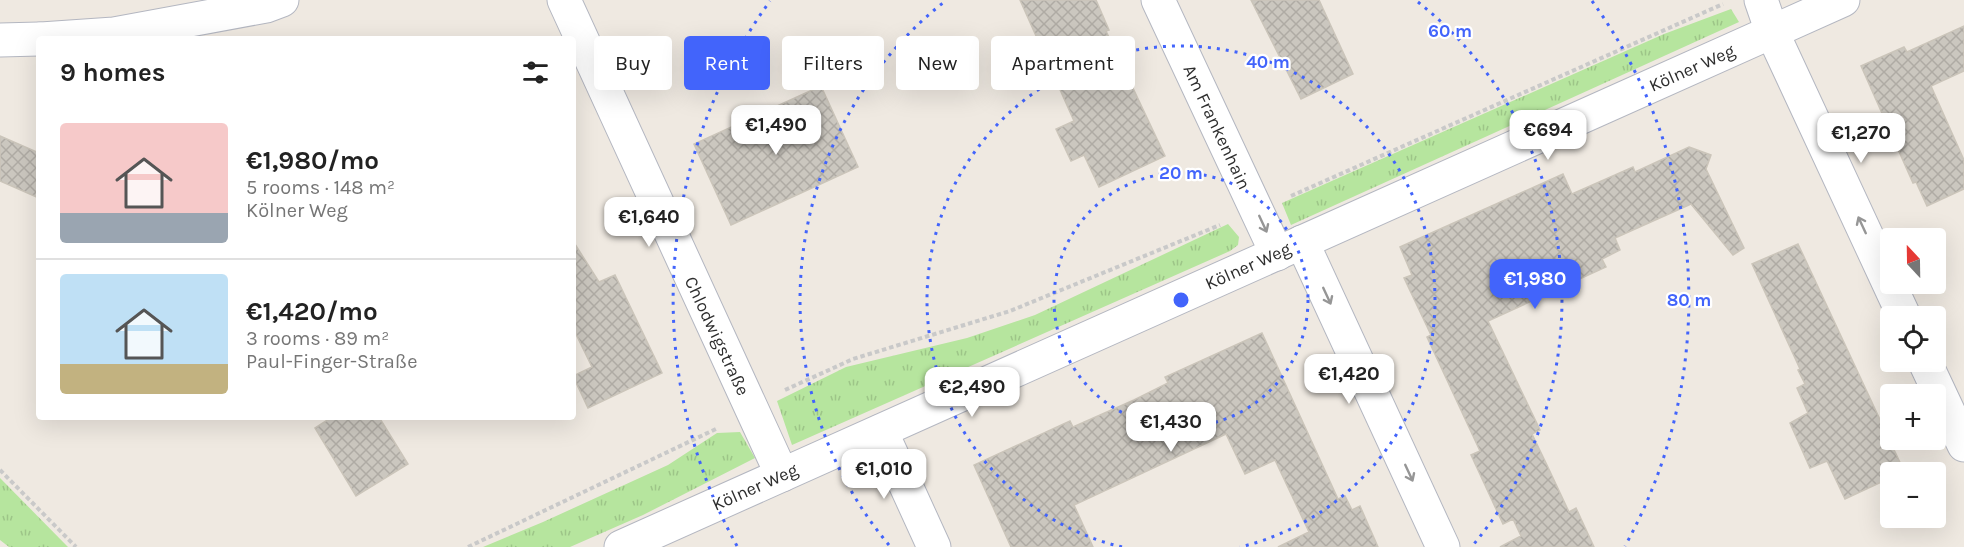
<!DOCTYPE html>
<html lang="en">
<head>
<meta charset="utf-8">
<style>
  :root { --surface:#fff; --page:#f6f6f6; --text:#222; --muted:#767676; --line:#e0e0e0; --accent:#4264fb }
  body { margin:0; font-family:Karla,sans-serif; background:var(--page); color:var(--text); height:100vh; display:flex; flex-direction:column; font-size:22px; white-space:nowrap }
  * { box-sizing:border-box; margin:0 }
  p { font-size:20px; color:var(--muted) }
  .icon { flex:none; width:33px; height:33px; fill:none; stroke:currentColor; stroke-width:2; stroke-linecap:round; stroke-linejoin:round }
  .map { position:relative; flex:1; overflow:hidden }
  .panel { position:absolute; left:36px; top:36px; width:540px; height:384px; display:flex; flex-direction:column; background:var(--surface); border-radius:6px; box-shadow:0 6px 24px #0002 }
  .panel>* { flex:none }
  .top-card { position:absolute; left:594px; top:36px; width:570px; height:54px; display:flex; gap:12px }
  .needle { width:39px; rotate:338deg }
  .tools { position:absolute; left:1880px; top:228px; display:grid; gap:12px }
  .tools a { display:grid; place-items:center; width:66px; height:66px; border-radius:6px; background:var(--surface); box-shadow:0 6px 24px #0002; font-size:30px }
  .price { position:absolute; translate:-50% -51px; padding:0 14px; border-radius:12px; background:#fff; color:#222; font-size:20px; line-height:39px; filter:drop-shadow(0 2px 3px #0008) }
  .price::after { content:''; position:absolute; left:50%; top:36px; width:18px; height:14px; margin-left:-9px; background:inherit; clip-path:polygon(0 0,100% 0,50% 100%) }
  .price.current { background:var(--accent); color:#fff }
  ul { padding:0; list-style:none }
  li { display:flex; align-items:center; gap:18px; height:150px; padding:0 24px }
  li+li { border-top:2px solid var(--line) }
  li span { display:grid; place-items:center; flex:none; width:168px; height:120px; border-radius:6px; color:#555 }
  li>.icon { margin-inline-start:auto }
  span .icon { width:72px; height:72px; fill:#fffc; stroke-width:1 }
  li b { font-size:26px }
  h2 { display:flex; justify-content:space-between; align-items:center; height:72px; padding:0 24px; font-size:26px }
  .pill { padding:0 21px; border-radius:6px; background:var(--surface); box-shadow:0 6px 24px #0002; font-size:21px; line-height:54px }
  .pill.current { background:var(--accent); color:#fff }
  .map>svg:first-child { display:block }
  .grass { fill:url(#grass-tufts) }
  .building { fill:url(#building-cross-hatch); stroke:#cbc5ba; stroke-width:1.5 }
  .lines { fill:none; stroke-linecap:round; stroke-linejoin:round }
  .minor-casing { stroke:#b4b7c1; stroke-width:35 }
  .path { stroke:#c9c9c9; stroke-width:4; stroke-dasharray:4.5 3; stroke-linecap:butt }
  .minor { stroke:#fff; stroke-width:33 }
  .oneway { stroke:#969696 }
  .ring { fill:none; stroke:#4264fb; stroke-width:3; stroke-dasharray:3 6 }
  .labels { text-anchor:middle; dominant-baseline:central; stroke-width:4.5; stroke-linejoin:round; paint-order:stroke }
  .street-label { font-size:18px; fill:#2e2e2e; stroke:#fff }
  .centre { fill:#4264fb; stroke:#fff; stroke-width:3 }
  .ring-label { font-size:18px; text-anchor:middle; font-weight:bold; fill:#4264fb; stroke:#fff; stroke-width:4.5; stroke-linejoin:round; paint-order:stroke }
</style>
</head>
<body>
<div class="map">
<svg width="1964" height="547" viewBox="0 0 1964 547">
  <defs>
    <pattern id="grass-tufts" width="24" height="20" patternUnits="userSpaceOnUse" patternTransform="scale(1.5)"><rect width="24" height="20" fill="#b6e59e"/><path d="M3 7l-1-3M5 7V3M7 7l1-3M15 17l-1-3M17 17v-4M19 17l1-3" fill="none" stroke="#9dc588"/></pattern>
    <pattern id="building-cross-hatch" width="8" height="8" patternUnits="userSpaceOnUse" patternTransform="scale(1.5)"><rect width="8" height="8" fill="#cbc7bf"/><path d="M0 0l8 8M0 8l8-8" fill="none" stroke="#afaba4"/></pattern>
  </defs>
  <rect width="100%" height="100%" fill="#efe9e1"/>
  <g class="grass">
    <path d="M 1731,9 L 1739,22 L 1291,225 L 1282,203 L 1664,34 Z"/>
    <path d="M 1228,224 L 1239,237 L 1238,245 L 1230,251 L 792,445 L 777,401 L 846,367 L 967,338 L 1035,315 Z"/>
    <path d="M 740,432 L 755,458 L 643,515 L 570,547 L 483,547 L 543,522 L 668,465 L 717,433 Z"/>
    <path d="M 0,478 L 68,547 L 9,547 L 0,540 Z"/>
  </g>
  <g class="building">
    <path d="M 1020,0 L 1096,0 L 1109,30 L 1106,31 L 1165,156 L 1099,187 L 1084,155 L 1071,161 L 1056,129 L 1074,121 Z"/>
    <path d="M 1251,0 L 1319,0 L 1353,74 L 1301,99 Z"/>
    <path d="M 1964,26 L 1964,71 L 1931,86 L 1964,160 L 1964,189 L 1927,206 L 1916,182 L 1913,183 L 1861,66 L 1904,47 L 1907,52 Z"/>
    <path d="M 821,86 L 858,167 L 731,225 L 694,144 Z"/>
    <path d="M 0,136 L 39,153 L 39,198 L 0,181 Z"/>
    <path d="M 1689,147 L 1711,155 L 1706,169 L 1744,248 L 1733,255 L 1691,204 L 1615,238 L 1620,250 L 1602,259 L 1606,267 L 1488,321 L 1540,430 L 1532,434 L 1546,463 L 1569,512 L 1576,508 L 1594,547 L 1500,547 L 1521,536 L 1513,519 L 1503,524 L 1471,455 L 1480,451 L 1427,337 L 1431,335 L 1404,278 L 1412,275 L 1400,247 L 1563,174 L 1572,194 L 1633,167 L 1635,172 Z"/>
    <path d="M 573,241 L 599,282 L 615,275 L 662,373 L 588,408 L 573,376 L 592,367 L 573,328 Z"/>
    <path d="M 1798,244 L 1904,471 L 1890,472 L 1890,478 L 1845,499 L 1827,461 L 1810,468 L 1790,423 L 1808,413 L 1797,388 L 1805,384 L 1798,370 L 1800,369 L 1752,264 Z"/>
    <path d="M 1262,333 L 1338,499 L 1345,496 L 1352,510 L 1360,506 L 1378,547 L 1278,547 L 1309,532 L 1275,460 L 1245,474 L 1226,434 L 1074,505 L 1093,547 L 1011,547 L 974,465 L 1070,421 L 1073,427 L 1134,400 L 1168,383 L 1165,377 Z"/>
    <path d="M 332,417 L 379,417 L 408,464 L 356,496 L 315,428 Z"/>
  </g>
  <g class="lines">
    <defs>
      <g id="minor">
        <path d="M 564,0 L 782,475"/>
        <path d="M 1158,0 L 1277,254"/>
        <path d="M 1761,0 L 1772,32 L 1904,316"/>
        <path d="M 41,39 L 114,34 L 266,6 L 282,0"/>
        <path d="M 0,40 L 39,39"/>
        <path d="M 1302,242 L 1443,547"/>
        <path d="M 1925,362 L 1964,445"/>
        <path d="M 881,431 L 934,547"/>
        <path d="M 621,547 L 1843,0"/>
      </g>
    </defs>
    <use href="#minor" class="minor-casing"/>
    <g class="path">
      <path d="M 1291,196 L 1723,4"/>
      <path d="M 785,390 L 853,359 L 1010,311 L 1220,225"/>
      <path d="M 0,470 L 76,547"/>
      <path d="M 468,547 L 718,428"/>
    </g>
    <use href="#minor" class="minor"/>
  </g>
  <defs><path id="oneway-shaft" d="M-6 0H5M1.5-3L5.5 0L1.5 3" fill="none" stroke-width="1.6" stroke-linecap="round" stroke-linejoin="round" transform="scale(1.5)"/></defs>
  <g class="oneway">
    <use href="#oneway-shaft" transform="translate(1263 224) rotate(65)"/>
    <use href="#oneway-shaft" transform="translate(1862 225) rotate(-115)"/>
    <use href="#oneway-shaft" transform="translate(1327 296) rotate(65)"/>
    <use href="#oneway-shaft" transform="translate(1409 473) rotate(65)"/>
  </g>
  <g class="ring">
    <circle cx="1181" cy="300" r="127"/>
    <path d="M1122 547A254 254 0 1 1 1240 547"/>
    <path d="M889 545A381 381 0 0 1 944 2M1418 2A381 381 0 0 1 1473 545"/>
    <path d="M737 546A508 508 0 0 1 770 1M1592 1A508 508 0 0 1 1625 546"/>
  </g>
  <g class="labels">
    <g class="street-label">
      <text transform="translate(1692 68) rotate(-24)">Kölner Weg</text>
      <text transform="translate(1217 127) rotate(65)">Am Frankenhain</text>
      <text transform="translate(1248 266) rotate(-24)">Kölner Weg</text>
      <text transform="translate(717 336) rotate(65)">Chlodwigstraße</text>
      <text transform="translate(755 487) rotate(-24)">Kölner Weg</text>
    </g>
  </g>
  <circle cx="1181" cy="300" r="9" class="centre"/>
  <g class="ring-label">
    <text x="1450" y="37">60 m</text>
    <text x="1268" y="68">40 m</text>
    <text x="1181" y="179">20 m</text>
    <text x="1689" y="306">80 m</text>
  </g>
</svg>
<div class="tools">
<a><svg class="needle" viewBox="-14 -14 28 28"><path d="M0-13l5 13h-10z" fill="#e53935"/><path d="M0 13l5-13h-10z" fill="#767676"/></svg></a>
<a><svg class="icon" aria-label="locate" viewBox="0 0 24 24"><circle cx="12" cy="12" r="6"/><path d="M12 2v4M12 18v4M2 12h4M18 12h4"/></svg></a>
<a>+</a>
<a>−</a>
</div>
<b class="price" style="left:776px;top:156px">€1,490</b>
<b class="price" style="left:1548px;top:161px">€694</b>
<b class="price" style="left:1861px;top:164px">€1,270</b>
<b class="price" style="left:649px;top:248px">€1,640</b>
<b class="price current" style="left:1535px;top:310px">€1,980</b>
<b class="price" style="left:1349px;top:405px">€1,420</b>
<b class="price" style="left:972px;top:418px">€2,490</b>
<b class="price" style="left:1171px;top:453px">€1,430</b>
<b class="price" style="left:884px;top:500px">€1,010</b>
<div class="top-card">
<a class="pill">Buy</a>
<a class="pill current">Rent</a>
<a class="pill">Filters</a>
<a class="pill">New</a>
<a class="pill">Apartment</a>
</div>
<section class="panel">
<h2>9 homes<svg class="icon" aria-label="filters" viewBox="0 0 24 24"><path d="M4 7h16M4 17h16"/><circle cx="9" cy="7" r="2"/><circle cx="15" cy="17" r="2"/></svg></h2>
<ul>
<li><span style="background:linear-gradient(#f6c9c9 75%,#9aa5b1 0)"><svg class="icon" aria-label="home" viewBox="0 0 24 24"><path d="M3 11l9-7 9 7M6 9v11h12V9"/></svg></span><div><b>€1,980/mo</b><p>5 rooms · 148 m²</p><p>Kölner Weg</p></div></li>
<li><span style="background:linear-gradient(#bfe0f5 75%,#c2b280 0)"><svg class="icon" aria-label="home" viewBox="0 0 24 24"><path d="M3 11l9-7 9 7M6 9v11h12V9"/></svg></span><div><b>€1,420/mo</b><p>3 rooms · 89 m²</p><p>Paul-Finger-Straße</p></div></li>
</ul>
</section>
</div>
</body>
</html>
